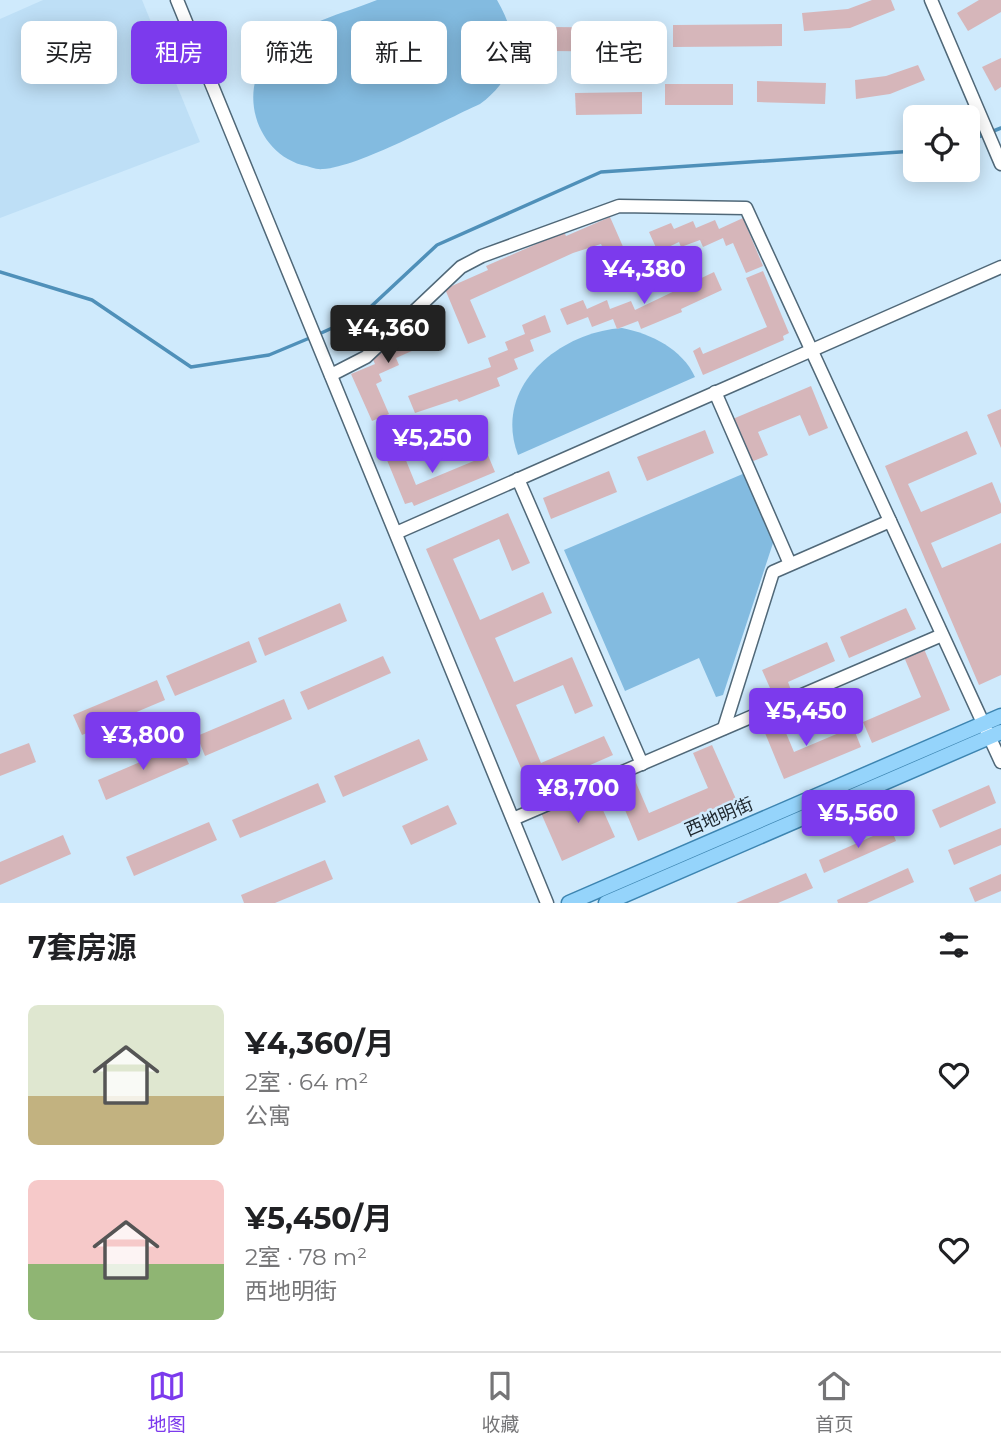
<!DOCTYPE html>
<html lang="zh">
<head>
<meta charset="utf-8">
<style>
  :root { --surface:#fff; --page:#f2f2f2; --text:#202124; --muted:#757577; --line:#e0e0e0; --accent:#7c3aed }
  body { margin:0; font-family:Montserrat,"Noto Sans SC",sans-serif; background:var(--page); color:var(--text); height:100vh; display:flex; flex-direction:column; font-size:26px; white-space:nowrap }
  * { box-sizing:border-box; margin:0 }
  p { font-size:23px; color:var(--muted) }
  .icon { flex:none; width:38px; height:38px; fill:none; stroke:currentColor; stroke-width:2; stroke-linecap:round; stroke-linejoin:round }
  .map { position:relative; height:903px; overflow:hidden }
  .side { display:flex; flex-direction:column; background:var(--surface); flex:1 }
  .side>* { flex:none }
  .guide { position:absolute; left:21px; top:21px; width:959px; height:63px; display:flex; gap:14px }
  .controls { position:absolute; left:903px; top:105px; display:grid; gap:14px }
  .controls a { display:grid; place-items:center; width:77px; height:77px; border-radius:10px; background:var(--surface); box-shadow:0 4px 18px #0003; font-size:35px }
  .price { position:absolute; translate:-50% -60px; padding:0 16px; border-radius:7px; background:var(--accent); color:#fff; font-size:23px; line-height:46px; filter:drop-shadow(0 2px 4px #0008) }
  .price::after { content:''; position:absolute; left:50%; top:42px; width:21px; height:16px; margin-left:-10px; background:inherit; clip-path:polygon(0 0,100% 0,50% 100%) }
  .price.on { background:#222; color:#fff }
  ul { padding:0; list-style:none }
  li { display:flex; align-items:center; gap:21px; height:175px; padding:0 28px }
  li span { display:grid; place-items:center; flex:none; width:196px; height:140px; border-radius:10px; color:#555 }
  li>.icon { margin-inline-start:auto }
  span .icon { width:84px; height:84px; fill:#fffc; stroke-width:1 }
  li b { font-size:30px }
  h2 { display:flex; justify-content:space-between; align-items:center; height:84px; padding:0 28px; font-size:30px }
  .chip { padding:0 24px; border-radius:10px; background:var(--surface); box-shadow:0 4px 18px #0003; font-size:24px; line-height:63px }
  .chip.on { background:var(--accent); color:#fff }
  .tabs { display:flex; justify-content:space-around; align-items:center; height:98px; border-top:2px solid var(--line); background:var(--surface); font-size:19px; color:var(--muted) }
  .tabs a { display:grid; justify-items:center; gap:4px }
  .tabs .on { color:var(--accent) }
  .map>svg:first-child { display:block }
  .built { fill:#bedff6 }
  .green { fill:#83bbe0 }
  .lines { fill:none; stroke-linecap:round; stroke-linejoin:round }
  .stream { stroke:#4f90b9; stroke-width:3.5 }
  .building { fill:#d6b6ba }
  .minor-casing { stroke:#506878; stroke-width:15 }
  .major-casing { stroke:#3d85b1; stroke-width:17 }
  .minor { stroke:#fff; stroke-width:12 }
  .major { stroke:#95d4fb; stroke-width:14 }
  .labels { text-anchor:middle; dominant-baseline:central; stroke-width:5; stroke-linejoin:round; paint-order:stroke }
  .street-label { font-size:18px; fill:#1d262d; stroke:#cfeafc }
</style>
</head>
<body>
<div class="map">
<svg width="1001" height="903" viewBox="0 0 1001 903">
  <rect width="100%" height="100%" fill="#cfeafc"/>
  <path class="built" d="M 43,0 L 142,0 L 200,142 L 0,218 L 0,19 Z"/>
  <g class="green">
    <path d="M 377,0 L 497,0 C 521,41 519,75 480,104 C 442,121 359,167 323,169 C 316,170 309,166 302,165 C 254,151 236,86 273,50 C 299,23 343,14 377,0 Z"/>
    <path d="M 622,328 C 652,334 682,349 695,377 L 518,455 C 492,386 560,332 622,328 Z"/>
    <path d="M 745,473 L 774,540 L 723,695 L 716,697 L 699,658 L 625,691 L 564,550 Z"/>
  </g>
  <g class="lines">
    <g class="stream">
      <path d="M 968,141 L 1001,128"/>
      <path d="M 0,272 L 92,300 L 191,367 L 269,355 L 312,337"/>
      <path d="M 319,334 L 363,314 L 437,245 L 601,172 L 915,151"/>
    </g>
  </g>
  <g class="building">
    <path d="M 872,0 L 891,0 L 895,10 L 850,28 L 804,31 L 802,13 L 848,9 Z"/>
    <path d="M 979,0 L 1001,0 L 1001,12 L 968,31 L 957,13 Z"/>
    <path d="M 782,24 L 782,46 L 673,47 L 673,25 Z"/>
    <path d="M 552,27 L 651,28 L 651,52 L 552,51 Z"/>
    <path d="M 1001,58 L 1001,87 L 995,91 L 982,67 Z"/>
    <path d="M 918,65 L 925,80 L 890,94 L 856,99 L 855,80 L 886,76 Z"/>
    <path d="M 757,81 L 826,83 L 825,104 L 757,102 Z"/>
    <rect x="665" y="84" width="68" height="21"/>
    <path d="M 642,92 L 642,114 L 576,115 L 575,93 Z"/>
    <path d="M 610,217 L 635,274 L 618,281 L 601,244 L 573,253 L 470,300 L 486,337 L 468,344 L 445,289 L 488,270 L 486,266 L 564,232 L 566,236 Z"/>
    <path d="M 743,218 L 763,266 L 746,273 L 733,243 L 726,246 L 723,238 L 703,247 L 700,240 L 681,247 L 679,242 L 658,252 L 649,232 L 671,223 L 674,229 L 693,221 L 696,228 L 715,220 L 719,229 Z"/>
    <path d="M 763,271 L 789,333 L 783,336 L 784,340 L 703,375 L 693,351 L 700,347 L 703,354 L 767,327 L 746,278 Z"/>
    <path d="M 714,272 L 722,290 L 681,309 L 682,312 L 641,329 L 638,321 L 617,329 L 613,319 L 592,327 L 588,317 L 567,325 L 560,309 L 583,300 L 587,309 L 607,300 L 610,309 L 631,301 L 635,310 Z"/>
    <path d="M 545,315 L 551,332 L 530,340 L 534,351 L 514,359 L 518,369 L 497,378 L 500,386 L 459,402 L 457,399 L 415,413 L 408,396 L 491,367 L 488,358 L 508,350 L 505,342 L 525,334 L 522,325 Z"/>
    <path d="M 425,316 L 434,336 L 412,345 L 414,350 L 396,358 L 399,365 L 379,374 L 382,381 L 376,384 L 389,414 L 372,421 L 351,374 L 375,364 L 371,355 L 390,347 L 387,340 L 406,332 L 403,326 Z"/>
    <path d="M 811,386 L 828,428 L 809,436 L 800,415 L 758,432 L 768,455 L 746,464 L 728,421 Z"/>
    <path d="M 1001,409 L 1001,448 L 987,415 Z"/>
    <path d="M 705,430 L 714,453 L 647,481 L 637,457 Z"/>
    <path d="M 967,431 L 977,454 L 908,484 L 921,512 L 992,482 L 1001,504 L 1001,513 L 931,543 L 942,568 L 1001,543 L 1001,675 L 979,685 L 885,466 Z"/>
    <path d="M 396,436 L 416,485 L 481,458 L 478,451 L 485,448 L 495,472 L 414,506 L 412,502 L 405,504 L 380,443 Z"/>
    <path d="M 609,471 L 617,492 L 551,519 L 543,498 Z"/>
    <path d="M 508,513 L 530,563 L 512,571 L 499,539 L 453,559 L 480,620 L 543,592 L 552,613 L 495,638 L 514,682 L 572,657 L 593,706 L 575,714 L 563,685 L 516,705 L 541,763 L 604,736 L 613,755 L 531,791 L 426,549 Z"/>
    <path d="M 340,603 L 347,621 L 265,656 L 258,638 Z"/>
    <path d="M 906,608 L 916,629 L 849,658 L 840,637 Z"/>
    <path d="M 249,641 L 257,662 L 175,696 L 166,676 Z"/>
    <path d="M 827,642 L 835,661 L 788,682 L 791,690 L 774,697 L 762,670 Z"/>
    <path d="M 924,649 L 950,710 L 872,743 L 863,722 L 921,697 L 904,657 Z"/>
    <path d="M 383,656 L 391,673 L 308,710 L 300,692 Z"/>
    <path d="M 157,680 L 165,700 L 82,735 L 73,715 Z"/>
    <path d="M 284,699 L 292,719 L 205,756 L 197,736 Z"/>
    <path d="M 778,714 L 794,752 L 853,727 L 861,747 L 784,779 L 760,721 Z"/>
    <path d="M 419,739 L 428,760 L 343,797 L 334,776 Z"/>
    <path d="M 29,743 L 36,762 L 0,776 L 0,754 Z"/>
    <path d="M 180,745 L 189,764 L 106,800 L 98,780 Z"/>
    <path d="M 712,745 L 736,799 L 638,841 L 615,786 L 634,778 L 649,813 L 708,788 L 693,753 Z"/>
    <path d="M 318,783 L 326,802 L 240,838 L 232,820 Z"/>
    <path d="M 989,785 L 996,803 L 940,828 L 932,810 Z"/>
    <path d="M 594,790 L 615,837 L 562,861 L 541,813 Z"/>
    <path d="M 448,805 L 457,824 L 411,845 L 402,826 Z"/>
    <path d="M 209,822 L 217,840 L 134,876 L 126,857 Z"/>
    <path d="M 891,828 L 896,841 L 824,873 L 819,860 Z"/>
    <path d="M 1001,828 L 1001,845 L 954,865 L 948,850 Z"/>
    <path d="M 63,835 L 71,854 L 0,885 L 0,862 Z"/>
    <path d="M 325,860 L 333,879 L 275,903 L 244,903 L 241,895 Z"/>
    <path d="M 908,868 L 914,882 L 867,903 L 838,903 L 837,900 Z"/>
    <path d="M 806,873 L 813,888 L 778,903 L 736,903 Z"/>
    <path d="M 1001,874 L 1001,891 L 975,902 L 969,888 Z"/>
  </g>
  <g class="lines">
    <defs>
      <g id="minor">
        <path d="M 177,0 L 547,903"/>
        <path d="M 931,0 L 1001,164"/>
        <path d="M 331,375 L 366,357 L 461,267 L 482,256 L 619,206 L 746,208 L 1001,762"/>
        <path d="M 715,392 L 790,564"/>
        <path d="M 518,479 L 642,764"/>
        <path d="M 396,533 L 1001,267"/>
        <path d="M 724,728 L 773,572 L 890,521"/>
        <path d="M 513,819 L 942,635"/>
      </g>
      <g id="major">
        <path d="M 569,903 L 1001,716"/>
        <path d="M 606,903 L 1001,732"/>
      </g>
    </defs>
    <use href="#minor" class="minor-casing"/>
    <use href="#major" class="major-casing"/>
    <use href="#minor" class="minor"/>
    <use href="#major" class="major"/>
  </g>
  <g class="labels">
    <g class="street-label">
      <text transform="translate(719 817) rotate(-23)">西地明街</text>
    </g>
  </g>
</svg>
<div class="controls">
<a><svg class="icon" aria-label="locate" viewBox="0 0 24 24"><circle cx="12" cy="12" r="6"/><path d="M12 2v4M12 18v4M2 12h4M18 12h4"/></svg></a>
</div>
<b class="price" style="left:644px;top:306px">¥4,380</b>
<b class="price on" style="left:388px;top:365px">¥4,360</b>
<b class="price" style="left:432px;top:475px">¥5,250</b>
<b class="price" style="left:806px;top:748px">¥5,450</b>
<b class="price" style="left:143px;top:772px">¥3,800</b>
<b class="price" style="left:578px;top:825px">¥8,700</b>
<b class="price" style="left:858px;top:850px">¥5,560</b>
<div class="guide">
<a class="chip">买房</a>
<a class="chip on">租房</a>
<a class="chip">筛选</a>
<a class="chip">新上</a>
<a class="chip">公寓</a>
<a class="chip">住宅</a>
</div>
</div>
<section class="side">
<h2>7套房源<svg class="icon" aria-label="filters" viewBox="0 0 24 24"><path d="M4 7h16M4 17h16"/><circle cx="9" cy="7" r="2"/><circle cx="15" cy="17" r="2"/></svg></h2>
<ul>
<li><span style="background:linear-gradient(#dfe7d0 65%,#c2b280 0)"><svg class="icon" aria-label="home" viewBox="0 0 24 24"><path d="M3 11l9-7 9 7M6 9v11h12V9"/></svg></span><div><b>¥4,360/月</b><p>2室 · 64 m²</p><p>公寓</p></div><svg class="icon" aria-label="heart" viewBox="0 0 24 24"><path d="M12 20l-8-8c-3-5 5-10 8-4 3-6 11-1 8 4z"/></svg></li>
<li><span style="background:linear-gradient(#f6c9c9 60%,#8fb573 0)"><svg class="icon" aria-label="home" viewBox="0 0 24 24"><path d="M3 11l9-7 9 7M6 9v11h12V9"/></svg></span><div><b>¥5,450/月</b><p>2室 · 78 m²</p><p>西地明街</p></div><svg class="icon" aria-label="heart" viewBox="0 0 24 24"><path d="M12 20l-8-8c-3-5 5-10 8-4 3-6 11-1 8 4z"/></svg></li>
</ul>
</section>
<nav class="tabs">
<a class="on"><svg class="icon" aria-label="map" viewBox="0 0 24 24"><path d="M3 6l6-2 6 2 6-2v14l-6 2-6-2-6 2zM9 4v14M15 6v14"/></svg>地图</a>
<a><svg class="icon" aria-label="saved" viewBox="0 0 24 24"><path d="M7 4h10v16l-5-4-5 4z"/></svg>收藏</a>
<a><svg class="icon" aria-label="home" viewBox="0 0 24 24"><path d="M3 11l9-7 9 7M6 9v11h12V9"/></svg>首页</a>
</nav>
</body>
</html>
